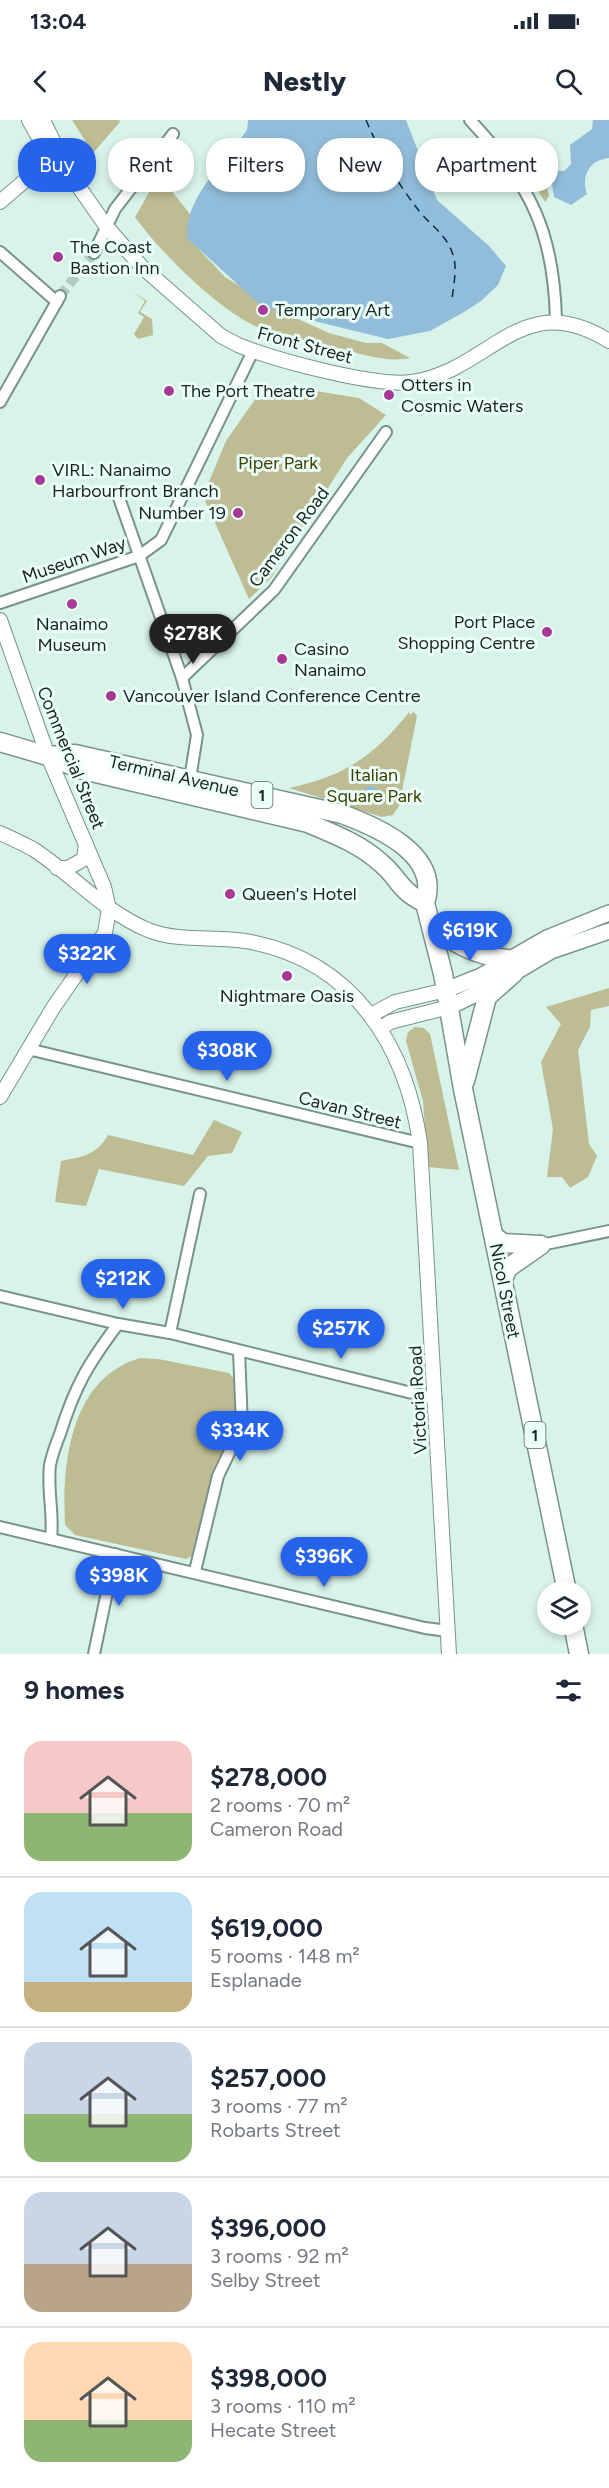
<!DOCTYPE html>
<html lang="en">
<head>
<meta charset="utf-8">
<style>
  :root { --surface:#fff; --page:#f6f6f7; --text:#1f2937; --muted:#747a83; --line:#e0e1e3; --accent:#2563eb }
  body { margin:0; font-family:Figtree,sans-serif; background:var(--page); color:var(--text); height:100vh; display:flex; flex-direction:column; font-size:22px; white-space:nowrap }
  * { box-sizing:border-box; margin:0 }
  p { font-size:20px; color:var(--muted) }
  .icon { flex:none; width:33px; height:33px; fill:none; stroke:currentColor; stroke-width:2; stroke-linecap:round; stroke-linejoin:round }
  .map { position:relative; height:1534px; overflow:hidden }
  .side { display:flex; flex-direction:column; background:var(--surface); flex:1 }
  .side>* { flex:none }
  .guide { position:absolute; left:18px; top:18px; width:573px; height:54px; display:flex; gap:12px }
  .fabs { position:absolute; left:537px; top:1461px; display:grid; gap:12px }
  .fabs a { display:grid; place-items:center; width:54px; height:54px; border-radius:50%; background:var(--surface); box-shadow:0 3px 9px #0003; font-size:30px }
  .price { position:absolute; translate:-50% -51px; padding:0 14px; border-radius:21px; background:var(--accent); color:#fff; font-size:20px; line-height:39px; filter:drop-shadow(0 2px 3px #0008) }
  .price::after { content:''; position:absolute; left:50%; top:36px; width:18px; height:14px; margin-left:-9px; background:inherit; clip-path:polygon(0 0,100% 0,50% 100%) }
  .price.on { background:#222; color:#fff }
  ul { padding:0; list-style:none }
  li { display:flex; align-items:center; gap:18px; height:150px; padding:0 24px }
  li+li { border-top:2px solid var(--line) }
  li span { display:grid; place-items:center; flex:none; width:168px; height:120px; border-radius:18px; color:#555 }
  li>.icon { margin-inline-start:auto }
  span .icon { width:72px; height:72px; fill:#fffc; stroke-width:1 }
  li b { font-size:26px }
  h2 { display:flex; justify-content:space-between; align-items:center; height:72px; padding:0 24px; font-size:26px }
  .tag { padding:0 21px; border-radius:24px; background:var(--surface); box-shadow:0 3px 9px #0003; font-size:21px; line-height:54px }
  .tag.on { background:var(--accent); color:#fff }
  .status { display:flex; justify-content:space-between; align-items:center; height:42px; padding:0 30px; background:var(--surface); direction:ltr }
  .status svg { height:16px; fill:currentColor }
  header { display:flex; justify-content:space-between; align-items:center; height:78px; padding:0 24px; background:var(--surface); font-size:27px; font-weight:800 }
  .map>svg:first-child { display:block }
  .green { fill:#bdbc93 }
  .water { fill:#91bdda }
  .lines { fill:none; stroke-linecap:round; stroke-linejoin:round }
  .ferry { stroke:#082f43; stroke-width:1.5; stroke-dasharray:8 6; stroke-linecap:butt }
  .minor-tunnel { stroke:#b2cac1; stroke-width:10; stroke-dasharray:10 5; stroke-linecap:butt }
  .minor-casing { stroke:#79938a; stroke-width:14 }
  .tertiary-casing { stroke:#79938a; stroke-width:16 }
  .secondary-casing { stroke:#79938a; stroke-width:18 }
  .trunk-casing { stroke:#79938a; stroke-width:21 }
  .minor { stroke:#fff; stroke-width:10 }
  .tertiary { stroke:#fff; stroke-width:14 }
  .secondary { stroke:#fff; stroke-width:15 }
  .trunk { stroke:#fff; stroke-width:18 }
  .poi-dot { fill:#a83895; stroke:#e9fff7; stroke-width:2 }
  .labels { text-anchor:middle; dominant-baseline:central; stroke-width:6; stroke-linejoin:round; paint-order:stroke }
  .shield { fill:#e9fff7; stroke:#586660; stroke-width:1.5 }
  .shield-label { font-size:16px; font-weight:bold; fill:#1a2420 }
  .poi-label { font-size:18px; fill:#1a2420; stroke:#e9fff7; text-anchor:start }
  .street-label { font-size:18px; fill:#1a2420; stroke:#e9fff7 }
  .park-label { font-size:18px; fill:#413e02; stroke:#e9fff7 }
</style>
</head>
<body>
<div class="status"><b>13:04</b><svg viewBox="0 0 49 12"><path d="M0 12V9h3v3zM5 12V6h3v6zM10 12V3h3v9zM15 12V0h3v12zM26 1h20v11H26zM47 4h2v5h-2z"/></svg></div>
<header><svg class="icon" aria-label="back" viewBox="0 0 24 24"><path d="M15 5l-7 7 7 7"/></svg>Nestly<svg class="icon" aria-label="search" viewBox="0 0 24 24"><circle cx="10" cy="10" r="6"/><path d="M15 15l6 6"/></svg></header>
<div class="map">
<svg width="609" height="1534" viewBox="0 0 609 1534">
  <rect width="100%" height="100%" fill="#d8f3e9"/>
  <g class="green">
    <path d="M 72,0 L 119,0 L 120,2 L 93,33 Z"/>
    <path d="M 525,38 L 531,39 L 541,56 L 552,64 L 547,68 L 549,76 L 545,82 L 523,45 Z"/>
    <path d="M 159,55 L 193,98 L 191,118 L 195,125 L 225,157 L 276,189 L 329,213 L 366,223 L 382,223 L 410,238 C 387,243 361,234 338,228 C 311,221 279,218 253,205 C 215,186 160,132 135,97 Z"/>
    <path d="M 132,171 L 147,181 L 140,192 L 152,199 L 153,215 L 138,219 L 134,214 L 144,197 L 138,193 L 145,181 Z"/>
    <path d="M 291,267 L 359,278 L 386,295 L 347,338 L 271,458 L 249,479 L 203,376 L 226,321 L 258,275 Z"/>
    <path d="M 410,591 L 409,595 L 414,592 L 417,596 L 399,686 L 393,695 L 382,697 L 289,668 C 346,656 375,635 410,591 Z"/>
    <path d="M 609,868 L 609,886 L 591,890 L 590,907 L 578,930 L 589,1024 L 597,1036 L 588,1057 L 570,1068 L 562,1057 L 547,1057 L 553,1009 L 541,942 L 561,904 L 546,887 Z"/>
    <path d="M 415,907 L 424,908 L 430,914 L 459,1050 L 428,1047 L 423,981 L 406,921 L 408,912 Z"/>
    <path d="M 214,1000 L 242,1012 L 232,1033 L 208,1036 L 184,1066 L 99,1049 L 86,1086 L 55,1082 L 61,1041 C 82,1037 97,1035 108,1015 L 193,1035 Z"/>
    <path d="M 140,1238 L 158,1239 L 229,1253 L 236,1261 L 238,1303 L 216,1350 L 192,1436 L 186,1439 L 75,1415 L 65,1405 C 62,1343 70,1259 140,1238 Z"/>
  </g>
  <g class="water">
    <path d="M 248,0 L 406,0 L 437,80 L 489,126 L 506,146 L 498,165 L 481,181 L 464,192 L 430,211 L 388,219 L 285,194 L 258,183 L 187,118 C 185,88 207,61 225,39 L 231,41 L 236,36 L 236,25 L 247,10 Z"/>
    <path d="M 593,0 L 609,0 L 609,38 C 589,40 581,56 587,74 L 571,85 L 554,77 L 552,64 L 541,56 L 531,39 L 519,33 L 520,28 L 529,27 L 529,36 L 533,37 L 543,50 L 564,51 L 571,44 L 570,25 L 592,9 Z"/>
    <path d="M 369,665 L 379,670 L 379,679 L 375,682 L 366,682 L 362,676 L 350,680 L 346,679 L 347,673 L 362,673 Z"/>
  </g>
  <g class="lines">
    <path class="ferry" d="M 366,0 C 379,31 398,65 420,92 C 433,108 449,116 454,139 C 457,151 453,168 452,180"/>
    <path class="minor-tunnel" d="M 60,176 L 94,133"/>
    <defs>
      <g id="minor">
        <path d="M 470,0 C 530,64 554,111 556,200"/>
        <path d="M 0,132 L 57,182"/>
        <path d="M 94,133 L 115,89 L 173,14"/>
        <path d="M 0,282 L 60,176"/>
        <path d="M 117,372 L 182,558 L 197,615 L 190,659"/>
        <path d="M 0,483 L 139,436 L 161,420 L 253,231"/>
        <path d="M 182,558 L 274,470 L 386,312"/>
        <path d="M 28,929 L 420,1023"/>
        <path d="M 541,1125 L 609,1111"/>
        <path d="M 0,1176 L 118,1204 L 170,1213 L 436,1279"/>
        <path d="M 170,1213 L 200,1074"/>
        <path d="M 0,1407 L 425,1508 L 448,1511"/>
        <path d="M 51,1419 C 54,1394 47,1370 50,1345 C 52,1335 56,1324 60,1314 C 75,1266 88,1244 118,1204"/>
        <path d="M 195,1451 L 218,1356 L 242,1306 L 239,1231"/>
        <path d="M 94,1534 L 115,1434"/>
      </g>
      <g id="tertiary">
        <path d="M 29,0 L 39,18 L 57,33"/>
        <path d="M 43,0 L 67,50 L 106,106 L 141,146 L 221,216 L 238,225 C 275,240 375,267 412,262 C 492,250 520,166 609,221"/>
        <path d="M 0,82 L 57,33"/>
        <path d="M 0,500 L 48,636 L 104,767 L 109,789 L 105,813 L 53,888 L 0,977"/>
        <path d="M 0,713 C 11,718 22,723 33,729 C 73,755 103,791 148,810 C 181,823 217,815 251,822 C 354,842 406,926 420,1023 L 449,1534"/>
        <path d="M 57,748 L 68,748 L 84,739 L 86,724"/>
        <path d="M 371,895 L 395,882 L 446,870"/>
        <path d="M 380,909 L 390,902 L 449,887"/>
      </g>
      <g id="secondary">
        <path d="M 446,870 L 481,856 L 547,818 L 609,793"/>
        <path d="M 449,887 L 492,866 L 551,831 L 609,811"/>
      </g>
      <g id="trunk">
        <path d="M 0,622 L 48,636 L 83,650 L 308,703 C 334,714 360,724 381,743 C 401,760 398,770 425,783"/>
        <path d="M 48,636 L 75,634 L 342,694 C 377,707 441,734 425,783 L 443,854 L 463,969 L 567,1472"/>
        <path d="M 433,808 C 457,825 478,836 507,839"/>
        <path d="M 465,961 L 487,877 L 514,853"/>
        <path d="M 494,1116 L 503,1123 L 540,1125"/>
        <path d="M 503,1159 L 508,1148 L 541,1125"/>
        <path d="M 573,1504 L 579,1534"/>
      </g>
    </defs>
    <use href="#minor" class="minor-casing"/>
    <use href="#tertiary" class="tertiary-casing"/>
    <use href="#secondary" class="secondary-casing"/>
    <use href="#trunk" class="trunk-casing"/>
    <use href="#minor" class="minor"/>
    <use href="#tertiary" class="tertiary"/>
    <use href="#secondary" class="secondary"/>
    <use href="#trunk" class="trunk"/>
  </g>
  <g class="poi-dot">
    <circle cx="58" cy="137" r="6"/>
    <circle cx="263" cy="190" r="6"/>
    <circle cx="169" cy="271" r="6"/>
    <circle cx="389" cy="275" r="6"/>
    <circle cx="40" cy="360" r="6"/>
    <circle cx="238" cy="393" r="6"/>
    <circle cx="72" cy="484" r="6"/>
    <circle cx="547" cy="512" r="6"/>
    <circle cx="282" cy="539" r="6"/>
    <circle cx="111" cy="576" r="6"/>
    <circle cx="230" cy="774" r="6"/>
    <circle cx="287" cy="856" r="6"/>
  </g>
  <g class="labels">
    <g class="shield">
      <rect x="251.5" y="662" width="21" height="26" rx="4.5"/>
      <rect x="524.5" y="1302" width="21" height="26" rx="4.5"/>
    </g>
    <g class="shield-label">
      <text x="262" y="675">1</text>
      <text x="535" y="1315">1</text>
    </g>
    <g class="poi-label">
      <text x="70" y="127">The Coast<tspan x="70" dy="21">Bastion Inn</tspan></text>
      <text x="275" y="190">Temporary Art</text>
      <text x="401" y="265">Otters in<tspan x="401" dy="21">Cosmic Waters</tspan></text>
      <text x="181" y="271">The Port Theatre</text>
      <text x="52" y="350">VIRL: Nanaimo<tspan x="52" dy="21">Harbourfront Branch</tspan></text>
      <text x="226" y="393" text-anchor="end">Number 19</text>
      <text x="535" y="502" text-anchor="end">Port Place<tspan x="535" dy="21">Shopping Centre</tspan></text>
      <text x="72" y="504" text-anchor="middle">Nanaimo<tspan x="72" dy="21">Museum</tspan></text>
      <text x="294" y="529">Casino<tspan x="294" dy="21">Nanaimo</tspan></text>
      <text x="123" y="576">Vancouver Island Conference Centre</text>
      <text x="242" y="774">Queen's Hotel</text>
      <text x="287" y="876" text-anchor="middle">Nightmare Oasis</text>
    </g>
    <g class="street-label">
      <text transform="translate(305 225) rotate(15)">Front Street</text>
      <text transform="translate(289 417) rotate(-53)">Cameron Road</text>
      <text transform="translate(74 440) rotate(-19)">Museum Way</text>
      <text transform="translate(71 638) rotate(68)">Commercial Street</text>
      <text transform="translate(174 656) rotate(13)">Terminal Avenue</text>
      <text transform="translate(350 990) rotate(14)">Cavan Street</text>
      <text transform="translate(505 1171) rotate(79)">Nicol Street</text>
      <text transform="translate(418 1280) rotate(-93)">Victoria Road</text>
    </g>
    <g class="park-label">
      <text x="278" y="343">Piper Park</text>
      <text x="374" y="655">Italian<tspan x="374" dy="21">Square Park</tspan></text>
    </g>
  </g>
</svg>
<div class="fabs">
<a><svg class="icon" aria-label="layers" viewBox="0 0 24 24"><path d="M12 4l9 5-9 5-9-5zM3 14l9 5 9-5"/></svg></a>
</div>
<b class="price on" style="left:193px;top:545px">$278K</b>
<b class="price" style="left:470px;top:842px">$619K</b>
<b class="price" style="left:87px;top:865px">$322K</b>
<b class="price" style="left:227px;top:962px">$308K</b>
<b class="price" style="left:123px;top:1190px">$212K</b>
<b class="price" style="left:341px;top:1240px">$257K</b>
<b class="price" style="left:240px;top:1342px">$334K</b>
<b class="price" style="left:324px;top:1468px">$396K</b>
<b class="price" style="left:119px;top:1487px">$398K</b>
<div class="guide">
<a class="tag on">Buy</a>
<a class="tag">Rent</a>
<a class="tag">Filters</a>
<a class="tag">New</a>
<a class="tag">Apartment</a>
</div>
</div>
<section class="side">
<h2>9 homes<svg class="icon" aria-label="filters" viewBox="0 0 24 24"><path d="M4 7h16M4 17h16"/><circle cx="9" cy="7" r="2"/><circle cx="15" cy="17" r="2"/></svg></h2>
<ul>
<li><span style="background:linear-gradient(#f6c9c9 60%,#8fb573 0)"><svg class="icon" aria-label="home" viewBox="0 0 24 24"><path d="M3 11l9-7 9 7M6 9v11h12V9"/></svg></span><div><b>$278,000</b><p>2 rooms · 70 m²</p><p>Cameron Road</p></div></li>
<li><span style="background:linear-gradient(#bfe0f5 75%,#c2b280 0)"><svg class="icon" aria-label="home" viewBox="0 0 24 24"><path d="M3 11l9-7 9 7M6 9v11h12V9"/></svg></span><div><b>$619,000</b><p>5 rooms · 148 m²</p><p>Esplanade</p></div></li>
<li><span style="background:linear-gradient(#c9d6e8 60%,#8fb573 0)"><svg class="icon" aria-label="home" viewBox="0 0 24 24"><path d="M3 11l9-7 9 7M6 9v11h12V9"/></svg></span><div><b>$257,000</b><p>3 rooms · 77 m²</p><p>Robarts Street</p></div></li>
<li><span style="background:linear-gradient(#c9d6e8 60%,#b9a48a 0)"><svg class="icon" aria-label="home" viewBox="0 0 24 24"><path d="M3 11l9-7 9 7M6 9v11h12V9"/></svg></span><div><b>$396,000</b><p>3 rooms · 92 m²</p><p>Selby Street</p></div></li>
<li><span style="background:linear-gradient(#ffd9b3 65%,#8fb573 0)"><svg class="icon" aria-label="home" viewBox="0 0 24 24"><path d="M3 11l9-7 9 7M6 9v11h12V9"/></svg></span><div><b>$398,000</b><p>3 rooms · 110 m²</p><p>Hecate Street</p></div></li>
</ul>
</section>
</body>
</html>
